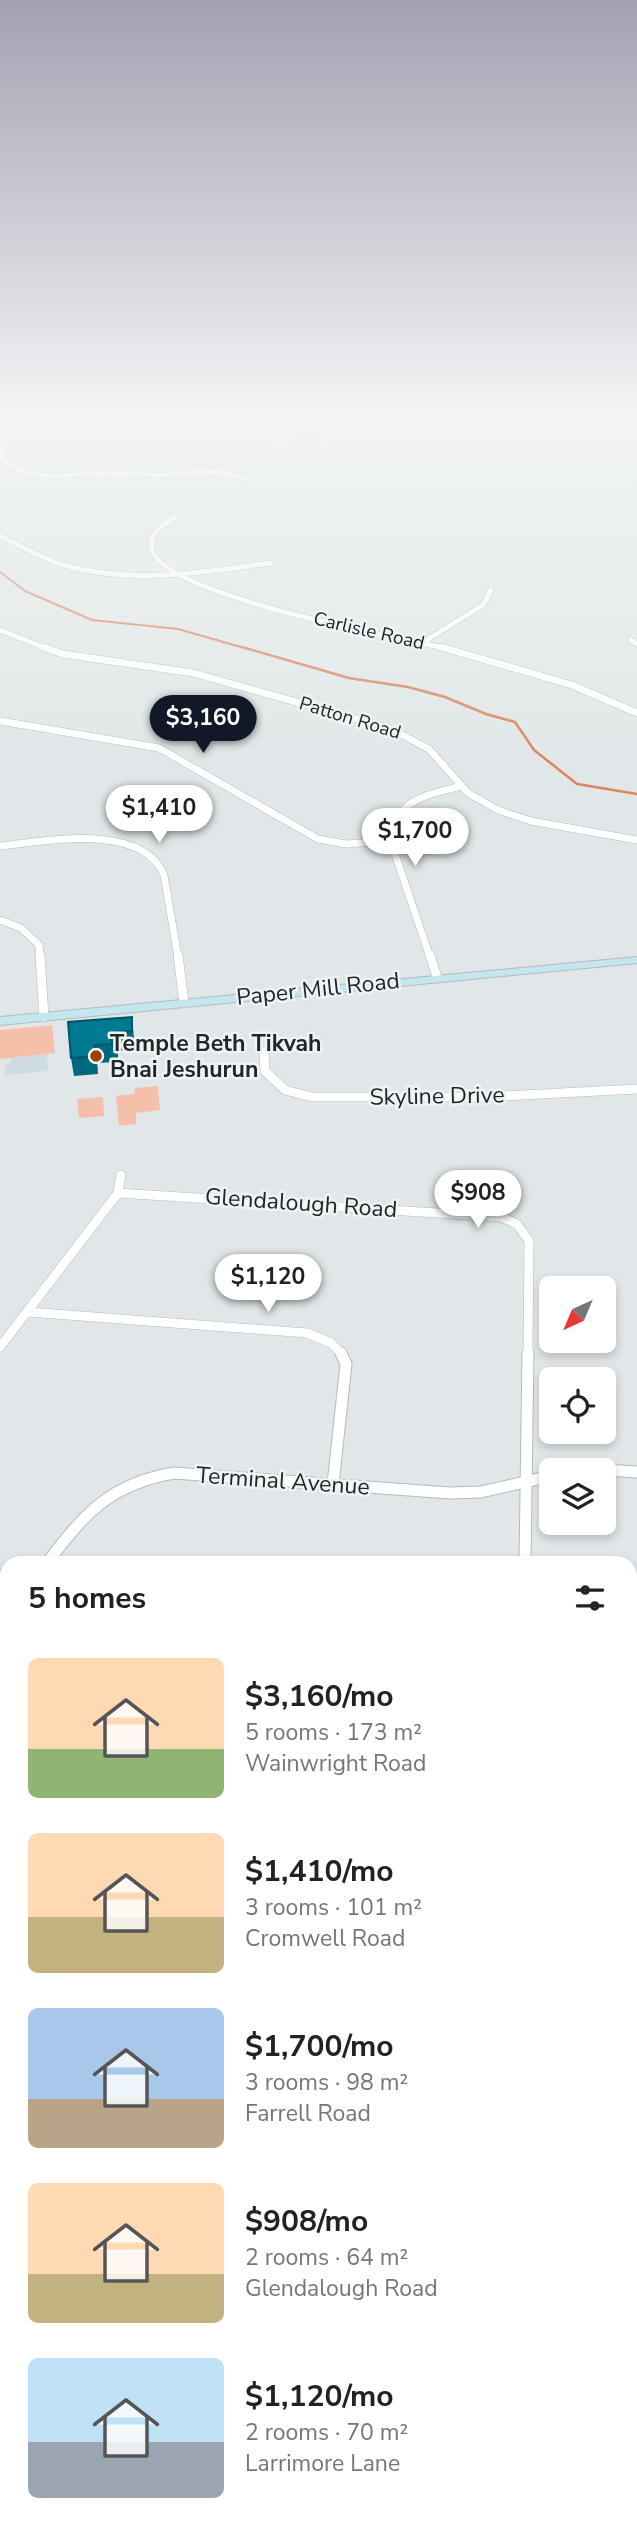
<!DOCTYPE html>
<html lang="en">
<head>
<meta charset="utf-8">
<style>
  :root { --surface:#fff; --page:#f2f2f2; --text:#222; --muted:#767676; --accent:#111827 }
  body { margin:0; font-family:"Nunito Sans",sans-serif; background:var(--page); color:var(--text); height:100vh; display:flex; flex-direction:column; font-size:26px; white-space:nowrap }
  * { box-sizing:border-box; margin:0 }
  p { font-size:23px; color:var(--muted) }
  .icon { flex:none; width:38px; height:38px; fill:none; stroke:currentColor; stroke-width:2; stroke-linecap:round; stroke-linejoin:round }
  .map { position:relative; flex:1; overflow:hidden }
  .panel { position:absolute; left:0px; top:1556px; width:637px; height:975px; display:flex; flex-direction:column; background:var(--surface); border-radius:21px 21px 0 0; box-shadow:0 4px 10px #0003 }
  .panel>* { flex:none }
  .needle { width:46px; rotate:224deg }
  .controls { position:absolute; left:539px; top:1276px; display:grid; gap:14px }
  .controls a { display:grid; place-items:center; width:77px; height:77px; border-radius:10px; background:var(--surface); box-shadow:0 4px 10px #0003; font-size:35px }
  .price { position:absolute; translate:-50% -60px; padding:0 16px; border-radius:24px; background:#fff; color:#222; font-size:23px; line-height:46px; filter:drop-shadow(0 2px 4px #0008) }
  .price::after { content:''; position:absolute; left:50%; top:42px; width:21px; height:16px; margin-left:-10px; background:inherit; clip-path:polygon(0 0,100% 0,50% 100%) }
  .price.selected { background:var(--accent); color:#fff }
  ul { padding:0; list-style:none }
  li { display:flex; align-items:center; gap:21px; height:175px; padding:0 28px }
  li span { display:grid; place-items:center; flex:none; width:196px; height:140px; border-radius:10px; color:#555 }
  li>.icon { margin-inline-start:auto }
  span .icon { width:84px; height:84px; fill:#fffc; stroke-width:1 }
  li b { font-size:30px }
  h2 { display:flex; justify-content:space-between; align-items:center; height:84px; padding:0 28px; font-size:30px }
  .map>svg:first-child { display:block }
  .built { fill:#cedbe0 }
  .green { fill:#f5c0aa }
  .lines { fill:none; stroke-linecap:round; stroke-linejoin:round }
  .stream-far2 { stroke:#dc855f; stroke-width:2 }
  .stream-far1 { stroke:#dc855f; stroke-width:2.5 }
  .stream { stroke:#dc855f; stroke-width:5 }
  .minor-far4-casing { stroke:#b4babc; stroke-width:6 }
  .minor-far3-casing { stroke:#b4babc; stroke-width:8 }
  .minor-far2-casing { stroke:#b4babc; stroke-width:10 }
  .minor-far1-casing { stroke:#b4babc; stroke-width:13 }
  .minor-casing { stroke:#b4babc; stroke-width:17 }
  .secondary-casing { stroke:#b4babc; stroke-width:2 }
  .minor-far4 { stroke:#fff; stroke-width:5 }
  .minor-far3 { stroke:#fff; stroke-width:7 }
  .minor-far2 { stroke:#fff; stroke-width:9 }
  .minor-far1 { stroke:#fff; stroke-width:11 }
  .minor { stroke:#fff; stroke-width:15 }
  .secondary { fill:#c4e6ee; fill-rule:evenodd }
  .wall { fill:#00687d }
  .shaded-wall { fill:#056 }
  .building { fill:#007991; stroke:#056; stroke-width:2 }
  .poi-dot { fill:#a23f04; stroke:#eef4f6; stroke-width:2.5 }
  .labels { text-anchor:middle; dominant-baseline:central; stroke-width:5; stroke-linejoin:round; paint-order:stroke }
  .far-street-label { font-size:19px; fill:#232626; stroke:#eef4f6 }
  .street-label { font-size:23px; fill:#232626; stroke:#eef4f6 }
  .poi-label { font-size:23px; font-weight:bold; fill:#232626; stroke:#eef4f6; text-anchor:start }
</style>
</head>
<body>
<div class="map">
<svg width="637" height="2529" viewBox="0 0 637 2529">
  <rect width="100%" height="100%" fill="#e1e7e8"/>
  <path class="built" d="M 47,1054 L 48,1071 L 5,1075 L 5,1064 L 10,1063 L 10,1058 Z"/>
  <g class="green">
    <path d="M 52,1025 L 55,1053 L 0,1059 L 0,1030 Z"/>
    <path d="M 158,1086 L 160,1110 L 136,1113 L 136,1124 L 119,1126 L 116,1096 L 134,1094 L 135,1088 Z"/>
    <path d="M 103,1097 L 104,1116 L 79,1118 L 77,1099 Z"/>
  </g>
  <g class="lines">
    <path class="stream-far2" d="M 0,572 L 25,591 L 92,620 L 178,629 L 248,649"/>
    <path class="stream-far1" d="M 242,647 L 349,678 L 408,687 L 445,697 L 486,714 L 515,722 L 534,750 L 577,784 L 637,794"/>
    <g class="stream">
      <path d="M 0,2502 L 7,2509"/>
      <path d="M 21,2524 L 27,2529"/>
    </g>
    <defs>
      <g id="minor-far4">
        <path d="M 12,410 L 4,417 L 2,459 C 34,486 72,472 111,473 C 129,473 146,476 164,475 C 192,473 217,467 244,478"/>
        <path d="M 629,410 L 631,413 L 637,413"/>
        <path d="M 5,428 L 87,425"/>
        <path d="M 194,436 L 321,440 L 325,410"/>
        <path d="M 176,517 C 167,523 152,531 151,544 C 148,594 406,639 449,649"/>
        <path d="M 0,536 C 20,545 42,559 63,565 C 133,585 201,572 271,563"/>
        <path d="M 0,630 L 48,649"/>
        <path d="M 631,640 L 637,644"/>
        <path d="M 422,643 L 483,605 L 491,590"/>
      </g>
      <g id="minor-far3">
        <path d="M 43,647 L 63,654 L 193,673 L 389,728 L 429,749 L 468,793 L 498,810 L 531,821 L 637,840"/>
        <path d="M 441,647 L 572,685 L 637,713"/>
        <path d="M 0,721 L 159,748 L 318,839 L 346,844 L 392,841"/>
        <path d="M 0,846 C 46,841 142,822 164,875 L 178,957"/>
        <path d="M 0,920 L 21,928 L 39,945 L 40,957"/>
        <path d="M 430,957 L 393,848 C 390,800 423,796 461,786"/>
      </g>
      <g id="minor-far2">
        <path d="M 40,955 L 44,1017"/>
        <path d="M 178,955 L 184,1003"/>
        <path d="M 430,955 L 437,977"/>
        <path d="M 264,1052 L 265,1071 L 285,1090 L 312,1097 L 483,1097 L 637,1089"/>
        <path d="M 118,1193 L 501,1217 L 517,1224 L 529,1241 L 528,1354"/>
        <path d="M 28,1312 L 307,1333 L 331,1343 L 342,1354"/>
        <path d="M 0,1347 L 118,1193 L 121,1175"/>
      </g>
      <g id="minor-far1">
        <path d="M 589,1470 L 595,1470"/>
        <path d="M 604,1470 L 637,1472"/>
        <path d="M 333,1484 L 346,1364 L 341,1353"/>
        <path d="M 47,1563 C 85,1513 110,1484 174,1473 L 450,1493 L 481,1492 L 551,1476"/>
        <path d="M 525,1563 L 528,1353"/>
        <path d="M 0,1576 L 7,1581"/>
      </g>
      <g id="minor">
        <path d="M 0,1903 L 7,1888"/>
        <path d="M 630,2136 L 637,2139"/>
        <path d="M 0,2186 L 7,2189"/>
      </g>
      <path id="secondary" d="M 637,957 L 637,963 L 0,1025 L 0,1017 Z"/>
    </defs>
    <use href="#minor-far4" class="minor-far4-casing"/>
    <use href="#minor-far3" class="minor-far3-casing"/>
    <use href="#minor-far2" class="minor-far2-casing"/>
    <use href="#minor-far1" class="minor-far1-casing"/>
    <use href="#minor" class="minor-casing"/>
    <use href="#secondary" class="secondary-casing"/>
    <use href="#minor-far4" class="minor-far4"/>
    <use href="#minor-far3" class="minor-far3"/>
    <use href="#minor-far2" class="minor-far2"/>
    <use href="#minor-far1" class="minor-far1"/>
    <use href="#minor" class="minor"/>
    <use href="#secondary" class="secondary"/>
  </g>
  <g class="wall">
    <path d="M 132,1017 L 135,1049 L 118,1051 L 118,1058 L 115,1059 L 115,1062 L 97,1063 L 98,1074 L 74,1076 L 71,1058 Z"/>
    <path d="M 550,2524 L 565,2524 L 569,2529 L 546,2529 Z"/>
  </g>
  <path class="shaded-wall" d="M 95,1045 L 97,1063 L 98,1074 L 95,1056 Z"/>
  <g class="building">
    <path d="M 132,1017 L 132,1031 L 116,1032 L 116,1040 L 112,1040 L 112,1044 L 95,1045 L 95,1056 L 71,1058 L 68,1022 Z"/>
    <path d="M 554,2524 L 565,2524 L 569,2529 L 549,2529 Z"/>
  </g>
  <linearGradient id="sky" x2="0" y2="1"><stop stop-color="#a3a1b1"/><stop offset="0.54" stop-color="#f2f4f5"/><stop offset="1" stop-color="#f2f4f5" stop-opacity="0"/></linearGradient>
  <rect width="637" height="764" fill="url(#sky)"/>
  <circle class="poi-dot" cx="96" cy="1056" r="7"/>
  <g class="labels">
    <g class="far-street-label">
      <text transform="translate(369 631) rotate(13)">Carlisle Road</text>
      <text transform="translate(350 718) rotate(17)">Patton Road</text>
    </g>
    <g class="street-label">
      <text transform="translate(318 989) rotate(-6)">Paper Mill Road</text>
      <text transform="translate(437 1096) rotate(-1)">Skyline Drive</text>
      <text transform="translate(301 1203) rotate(4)">Glendalough Road</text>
      <text transform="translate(283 1481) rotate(4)">Terminal Avenue</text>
    </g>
    <g class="poi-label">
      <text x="110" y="1043">Temple Beth Tikvah<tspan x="110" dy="26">Bnai Jeshurun</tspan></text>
    </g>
  </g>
</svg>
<div class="controls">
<a><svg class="needle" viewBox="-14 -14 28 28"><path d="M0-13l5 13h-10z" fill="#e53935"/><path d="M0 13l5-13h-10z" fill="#767676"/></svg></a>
<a><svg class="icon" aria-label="locate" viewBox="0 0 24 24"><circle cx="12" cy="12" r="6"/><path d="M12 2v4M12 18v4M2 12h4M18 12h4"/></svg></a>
<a><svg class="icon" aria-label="layers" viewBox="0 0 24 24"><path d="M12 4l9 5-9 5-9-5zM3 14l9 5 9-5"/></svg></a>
</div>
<b class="price selected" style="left:203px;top:755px">$3,160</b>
<b class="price" style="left:159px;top:845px">$1,410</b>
<b class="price" style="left:415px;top:868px">$1,700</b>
<b class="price" style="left:478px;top:1230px">$908</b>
<b class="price" style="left:268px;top:1314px">$1,120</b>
<section class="panel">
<h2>5 homes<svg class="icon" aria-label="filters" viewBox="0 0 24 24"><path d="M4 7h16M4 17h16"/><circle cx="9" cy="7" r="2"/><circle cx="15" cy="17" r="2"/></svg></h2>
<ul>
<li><span style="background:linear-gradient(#ffd9b3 65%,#8fb573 0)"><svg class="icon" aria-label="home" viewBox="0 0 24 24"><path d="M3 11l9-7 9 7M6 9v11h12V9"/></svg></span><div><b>$3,160/mo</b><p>5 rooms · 173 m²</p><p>Wainwright Road</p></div></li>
<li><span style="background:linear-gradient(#ffd9b3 60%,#c2b280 0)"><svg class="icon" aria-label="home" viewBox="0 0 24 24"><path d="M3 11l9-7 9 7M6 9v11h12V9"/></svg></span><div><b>$1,410/mo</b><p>3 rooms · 101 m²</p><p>Cromwell Road</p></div></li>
<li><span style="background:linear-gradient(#a9c7e8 65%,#b9a48a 0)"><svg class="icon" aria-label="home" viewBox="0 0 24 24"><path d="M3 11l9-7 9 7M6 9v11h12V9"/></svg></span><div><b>$1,700/mo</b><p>3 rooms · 98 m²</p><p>Farrell Road</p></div></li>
<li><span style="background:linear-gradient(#ffd9b3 65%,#c2b280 0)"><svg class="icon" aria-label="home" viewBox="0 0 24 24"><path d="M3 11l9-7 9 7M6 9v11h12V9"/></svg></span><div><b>$908/mo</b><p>2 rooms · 64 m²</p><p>Glendalough Road</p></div></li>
<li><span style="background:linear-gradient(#bfe0f5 60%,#9aa5b1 0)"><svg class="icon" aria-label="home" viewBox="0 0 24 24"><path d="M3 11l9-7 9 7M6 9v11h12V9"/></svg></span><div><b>$1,120/mo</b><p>2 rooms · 70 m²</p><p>Larrimore Lane</p></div></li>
</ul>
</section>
</div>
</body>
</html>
